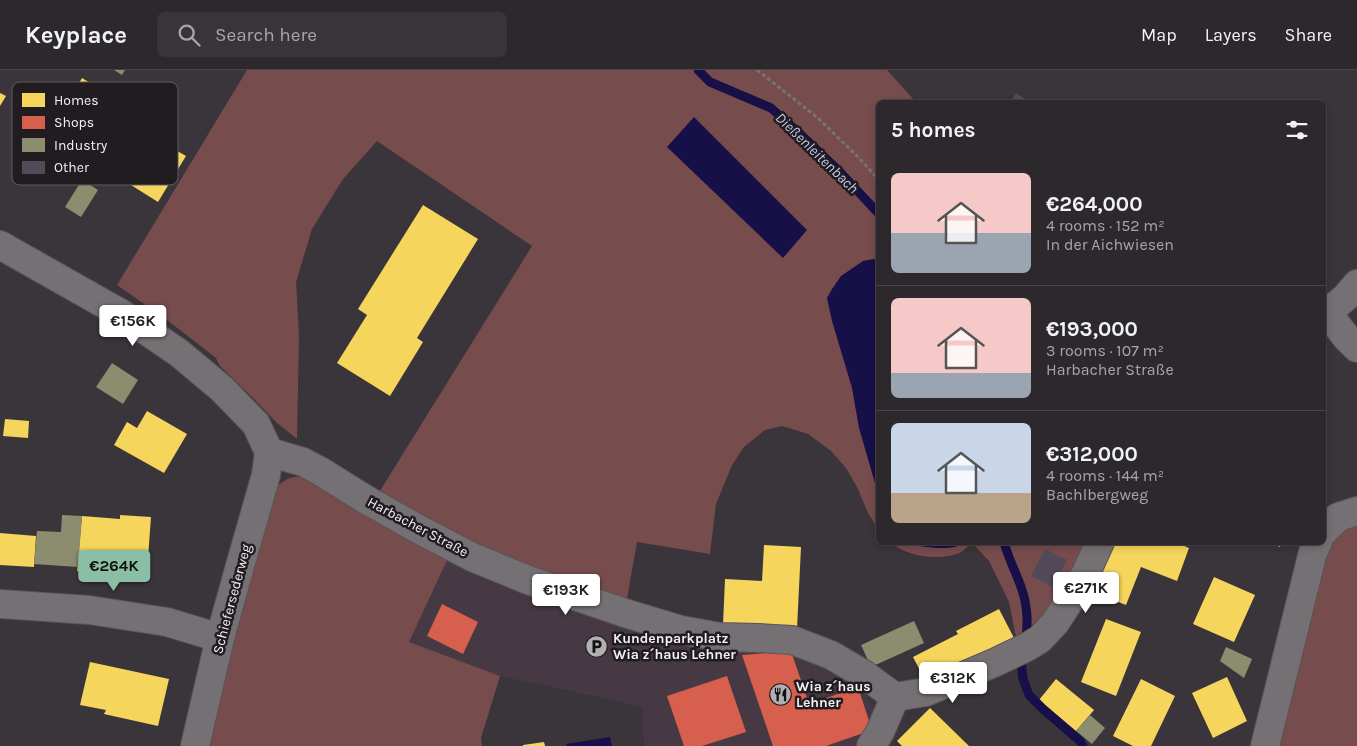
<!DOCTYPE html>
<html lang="en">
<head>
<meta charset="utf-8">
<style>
  :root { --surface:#2c282c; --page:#383438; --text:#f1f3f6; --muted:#a6a6a9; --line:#484448; --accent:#8abfa5 }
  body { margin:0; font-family:Karla,sans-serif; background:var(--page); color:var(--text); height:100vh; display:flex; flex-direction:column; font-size:19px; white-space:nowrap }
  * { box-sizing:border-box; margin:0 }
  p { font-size:16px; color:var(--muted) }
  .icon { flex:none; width:28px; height:28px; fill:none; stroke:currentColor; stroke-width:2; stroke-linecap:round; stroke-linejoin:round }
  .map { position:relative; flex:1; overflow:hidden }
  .sheet { position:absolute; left:876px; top:30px; width:450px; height:445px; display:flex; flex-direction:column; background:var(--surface); border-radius:8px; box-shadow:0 2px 8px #0003,0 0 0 1px var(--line) }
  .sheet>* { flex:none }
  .price { position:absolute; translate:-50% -42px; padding:0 11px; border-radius:5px; background:#fff; color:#222; font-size:16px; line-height:32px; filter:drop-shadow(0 1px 2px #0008) }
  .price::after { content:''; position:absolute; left:50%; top:30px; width:15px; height:11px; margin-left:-8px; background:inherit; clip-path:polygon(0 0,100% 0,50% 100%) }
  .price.active { background:var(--accent); color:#111 }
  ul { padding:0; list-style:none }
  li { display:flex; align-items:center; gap:15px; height:125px; padding:0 15px }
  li+li { border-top:1px solid var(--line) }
  li span { display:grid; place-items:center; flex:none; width:140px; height:100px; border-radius:8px; color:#555 }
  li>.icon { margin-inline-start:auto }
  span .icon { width:60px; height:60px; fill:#fffc; stroke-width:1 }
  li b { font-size:21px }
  h2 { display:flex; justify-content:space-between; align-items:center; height:60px; padding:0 15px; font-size:21px }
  header { display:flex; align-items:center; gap:30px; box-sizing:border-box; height:70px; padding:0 25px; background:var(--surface); border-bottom:1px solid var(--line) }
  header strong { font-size:24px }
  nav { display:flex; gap:28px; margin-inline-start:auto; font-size:18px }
  .search { width:350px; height:45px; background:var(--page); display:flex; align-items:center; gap:12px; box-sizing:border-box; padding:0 18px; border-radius:8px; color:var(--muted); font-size:19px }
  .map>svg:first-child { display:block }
  .built { fill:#463944 }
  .green { fill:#774c4d }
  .water { fill:#170f48 }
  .homes { fill:#f6d55c }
  .shops { fill:#d6604d }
  .industry { fill:#8c8c6e }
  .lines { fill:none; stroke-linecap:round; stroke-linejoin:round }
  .stream { stroke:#170f48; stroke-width:9 }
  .building { fill:#524a59 }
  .minor-casing { stroke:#585458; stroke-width:30 }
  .path { stroke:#767276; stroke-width:3; stroke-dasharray:4 2.5; stroke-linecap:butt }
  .minor { stroke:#747073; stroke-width:28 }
  .labels { text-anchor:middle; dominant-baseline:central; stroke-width:5; stroke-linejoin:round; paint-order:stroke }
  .street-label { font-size:14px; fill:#f4eff3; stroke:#201c20 }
  .poi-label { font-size:14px; font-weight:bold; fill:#f4eff3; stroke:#201c20; text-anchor:start }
  .water-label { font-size:15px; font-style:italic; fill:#c2c7ee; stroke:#201c20 }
  .key { fill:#201c20; stroke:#605b5f; stroke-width:1 }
  .key-label { font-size:14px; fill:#f4eff3 }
</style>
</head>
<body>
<header>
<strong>Keyplace</strong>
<div class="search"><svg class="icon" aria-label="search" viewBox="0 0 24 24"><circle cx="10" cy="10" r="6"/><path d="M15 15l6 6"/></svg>Search here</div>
<nav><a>Map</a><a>Layers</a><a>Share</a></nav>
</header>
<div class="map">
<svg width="1357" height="676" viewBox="0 0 1357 676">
  <rect width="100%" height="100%" fill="#3a353a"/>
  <path class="built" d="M 449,486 L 791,581 L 814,591 L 851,611 L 866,625 L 874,640 L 873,660 L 863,676 L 644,676 L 642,637 L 594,626 L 500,606 L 408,572 Z"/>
  <g class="green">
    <path d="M 247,0 L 887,0 L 916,32 L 879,32 L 879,460 L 868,443 L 858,419 L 846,398 L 831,381 L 808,364 L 782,356 L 765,360 L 744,377 L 732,395 L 716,434 L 710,484 L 637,472 L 626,534 L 477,480 L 378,424 L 532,176 L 377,71 L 343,109 L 312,159 L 296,212 L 299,266 L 297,369 L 277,353 L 254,329 L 219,295 L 216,288 L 167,250 L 117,215 Z"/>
    <path d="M 301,406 L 449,486 L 409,572 L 500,606 L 481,668 L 482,676 L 208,676 L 251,502 L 273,428 L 278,415 L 289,408 Z"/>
    <path d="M 1357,451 L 1357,676 L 1273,676 L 1331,466 Z"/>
    <path d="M 891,473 L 971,473 C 968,476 964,481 959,483 C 938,491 909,487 891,473 Z"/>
    <path d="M 972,473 L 1084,473 C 1073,501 1062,530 1038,550 C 1032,556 1023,561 1016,567 L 1009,532 L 989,491 Z"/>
  </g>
  <g class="water">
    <path d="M 694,47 L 807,160 L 783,188 L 667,77 Z"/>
    <path d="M 874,189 L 879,191 L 879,427 L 859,358 L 852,318 L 832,251 L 827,228 L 832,219 L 841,206 L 863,191 Z"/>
    <path d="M 908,473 L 963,473 C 953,482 920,477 908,473 Z"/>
    <path d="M 610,667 L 612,676 L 567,676 L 566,674 Z"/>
  </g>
  <g class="homes">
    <path d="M 82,8 L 110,25 L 76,82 L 48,66 Z"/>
    <path d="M 0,23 L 6,26 L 0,36 Z"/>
    <path d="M 163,58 L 178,67 L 172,78 L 186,86 L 158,132 L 115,105 L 141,62 L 156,71 Z"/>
    <path d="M 423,135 L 478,169 L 417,268 L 423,272 L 390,326 L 337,293 L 367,245 L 358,239 Z"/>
    <path d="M 147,341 L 187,364 L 164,403 L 114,375 L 127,352 L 137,358 Z"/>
    <path d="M 5,349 L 29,351 L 28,368 L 3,366 Z"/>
    <path d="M 120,445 L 151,447 L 148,488 L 145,488 L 143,506 L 77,501 L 82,446 L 120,449 Z"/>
    <path d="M 0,463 L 36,466 L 34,497 L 0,495 Z"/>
    <path d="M 1113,472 L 1175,472 L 1189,478 L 1177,511 L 1141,497 L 1126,535 L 1095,523 Z"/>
    <path d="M 1270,472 L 1282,472 L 1280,477 Z"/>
    <path d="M 764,475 L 801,477 L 797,559 L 723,555 L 725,509 L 762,511 Z"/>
    <path d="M 1214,507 L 1255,525 L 1234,572 L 1193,554 Z"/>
    <path d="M 999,539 L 1014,568 L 926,612 L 913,587 L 958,564 L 956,561 Z"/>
    <path d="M 1106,549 L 1141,562 L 1116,626 L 1081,612 Z"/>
    <path d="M 90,592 L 169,609 L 158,656 L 104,644 L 106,640 L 80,635 Z"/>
    <path d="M 1227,607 L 1247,651 L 1213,668 L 1192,623 Z"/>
    <path d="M 1056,609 L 1094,640 L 1076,661 L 1039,630 Z"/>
    <path d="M 1141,609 L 1175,626 L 1151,676 L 1133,676 L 1113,666 Z"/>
    <path d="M 930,638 L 969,676 L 902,676 L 897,671 Z"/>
    <path d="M 544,672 L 545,676 L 523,676 L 523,675 Z"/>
  </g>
  <g class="shops">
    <path d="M 442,534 L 478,552 L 463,584 L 427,566 Z"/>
    <path d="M 791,581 L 809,634 L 858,617 L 872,660 L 826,676 L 773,676 L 742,585 Z"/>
    <path d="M 727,606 L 746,662 L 702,676 L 684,676 L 667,626 Z"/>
  </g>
  <g class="industry">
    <path d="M 114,0 L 125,0 L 122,5 Z"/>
    <path d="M 82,110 L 98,120 L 81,147 L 65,137 Z"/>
    <path d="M 112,293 L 138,310 L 123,334 L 96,317 Z"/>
    <path d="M 62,445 L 82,446 L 78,497 L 34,494 L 37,461 L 61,462 Z"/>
    <path d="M 914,551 L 924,573 L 871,597 L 861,575 Z"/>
    <path d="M 1226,577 L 1252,589 L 1244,608 L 1220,591 Z"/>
    <path d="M 1090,645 L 1105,658 L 1092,674 L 1076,661 Z"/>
  </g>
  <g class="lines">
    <g class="stream">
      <path d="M 698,0 L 710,12 L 771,38 L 797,61 L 839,101 L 879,144"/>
      <path d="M 1004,472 C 1008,488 1016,502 1021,517 C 1027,533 1029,554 1025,571"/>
      <path d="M 1023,584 L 1021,591 L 1023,609 L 1029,625 L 1043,639 L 1080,671 L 1083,676"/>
    </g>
  </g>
  <g class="building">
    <path d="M 1016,23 L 1030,32 L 1013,32 L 1011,31 Z"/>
    <path d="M 1045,479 L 1067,490 L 1053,517 L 1031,506 Z"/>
  </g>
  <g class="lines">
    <defs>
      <g id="minor">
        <path d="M 0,175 L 122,244 L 179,283 L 222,319 L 256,354 L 269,382 L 303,392 L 320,401 L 365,429 L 420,460 L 472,487 L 528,510 L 628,544 L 681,560 L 720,567 L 759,568 L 792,570 L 831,585 L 865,605 L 895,627"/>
        <path d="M 1327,242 L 1346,267 L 1357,278"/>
        <path d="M 1324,245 L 1346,227 L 1357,214"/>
        <path d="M 1324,461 L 1338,447 L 1357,441"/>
        <path d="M 0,534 L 89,540 L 167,552 L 220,568"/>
        <path d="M 895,627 L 926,622 L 996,592 L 1027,577 L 1040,569 L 1055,553 L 1072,527 L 1086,503 L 1100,472"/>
        <path d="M 195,676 L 220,568 L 240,496 L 266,405 L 269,382"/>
        <path d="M 871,676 L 880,662 L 895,627"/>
        <path d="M 1265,676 L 1313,482 L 1318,472"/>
      </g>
    </defs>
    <use href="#minor" class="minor-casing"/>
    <path class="path" d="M 757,0 L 818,48 L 858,87 L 879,110"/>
    <use href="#minor" class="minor"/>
  </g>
  <defs>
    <symbol id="parking-disc" viewBox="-11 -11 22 22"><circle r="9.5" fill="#b3aeb2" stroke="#201c20"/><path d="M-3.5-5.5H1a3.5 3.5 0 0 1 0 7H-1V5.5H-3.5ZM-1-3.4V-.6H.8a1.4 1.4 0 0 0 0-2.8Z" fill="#111"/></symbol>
    <symbol id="restaurant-disc" viewBox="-11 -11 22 22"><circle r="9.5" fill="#b3aeb2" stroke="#201c20"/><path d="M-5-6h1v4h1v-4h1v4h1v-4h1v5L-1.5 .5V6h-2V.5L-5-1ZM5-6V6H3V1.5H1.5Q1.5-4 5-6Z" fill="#111"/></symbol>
  </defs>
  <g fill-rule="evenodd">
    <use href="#parking-disc" x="584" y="564" width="25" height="25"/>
    <use href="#restaurant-disc" x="768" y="612" width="25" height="25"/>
  </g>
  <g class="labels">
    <g class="street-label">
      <text transform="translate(418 457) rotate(28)">Harbacher Straße</text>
      <text transform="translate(232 529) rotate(-75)">Schiefersederweg</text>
    </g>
    <g class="poi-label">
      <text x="613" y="568">Kundenparkplatz<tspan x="613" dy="16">Wia z´haus Lehner</tspan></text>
      <text x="796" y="616">Wia z´haus<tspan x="796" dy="16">Lehner</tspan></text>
    </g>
    <g class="water-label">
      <text transform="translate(817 83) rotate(44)">Dießenleitenbach</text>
    </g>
  </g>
  <rect x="12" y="12" width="166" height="103" rx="8" class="key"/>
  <rect x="22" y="23" width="23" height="14" fill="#f6d55c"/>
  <rect x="22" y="46" width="23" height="13" fill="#d6604d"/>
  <rect x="22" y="68" width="23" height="14" fill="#8c8c6e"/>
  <rect x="22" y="91" width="23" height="13" fill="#524a59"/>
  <g class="key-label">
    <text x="54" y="35">Homes</text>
    <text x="54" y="57">Shops</text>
    <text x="54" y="80">Industry</text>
    <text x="54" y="102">Other</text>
  </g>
</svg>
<b class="price" style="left:133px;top:277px">€156K</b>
<b class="price active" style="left:114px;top:522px">€264K</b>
<b class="price" style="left:1086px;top:544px">€271K</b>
<b class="price" style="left:566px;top:546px">€193K</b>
<b class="price" style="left:953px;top:634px">€312K</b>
<section class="sheet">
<h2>5 homes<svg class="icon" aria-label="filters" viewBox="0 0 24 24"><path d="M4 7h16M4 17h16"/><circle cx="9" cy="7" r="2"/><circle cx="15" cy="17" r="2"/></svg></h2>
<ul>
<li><span style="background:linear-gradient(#f6c9c9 60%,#9aa5b1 0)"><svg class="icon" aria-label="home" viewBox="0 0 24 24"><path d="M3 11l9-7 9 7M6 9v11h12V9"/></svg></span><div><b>€264,000</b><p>4 rooms · 152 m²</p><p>In der Aichwiesen</p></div></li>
<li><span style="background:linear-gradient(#f6c9c9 75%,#9aa5b1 0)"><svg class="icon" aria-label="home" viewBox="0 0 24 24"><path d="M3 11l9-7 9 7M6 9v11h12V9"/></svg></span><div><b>€193,000</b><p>3 rooms · 107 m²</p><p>Harbacher Straße</p></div></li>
<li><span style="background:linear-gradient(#c9d6e8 70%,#b9a48a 0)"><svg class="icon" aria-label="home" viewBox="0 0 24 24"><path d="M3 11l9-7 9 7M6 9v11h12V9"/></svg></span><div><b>€312,000</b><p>4 rooms · 144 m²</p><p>Bachlbergweg</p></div></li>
</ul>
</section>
</div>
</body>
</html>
